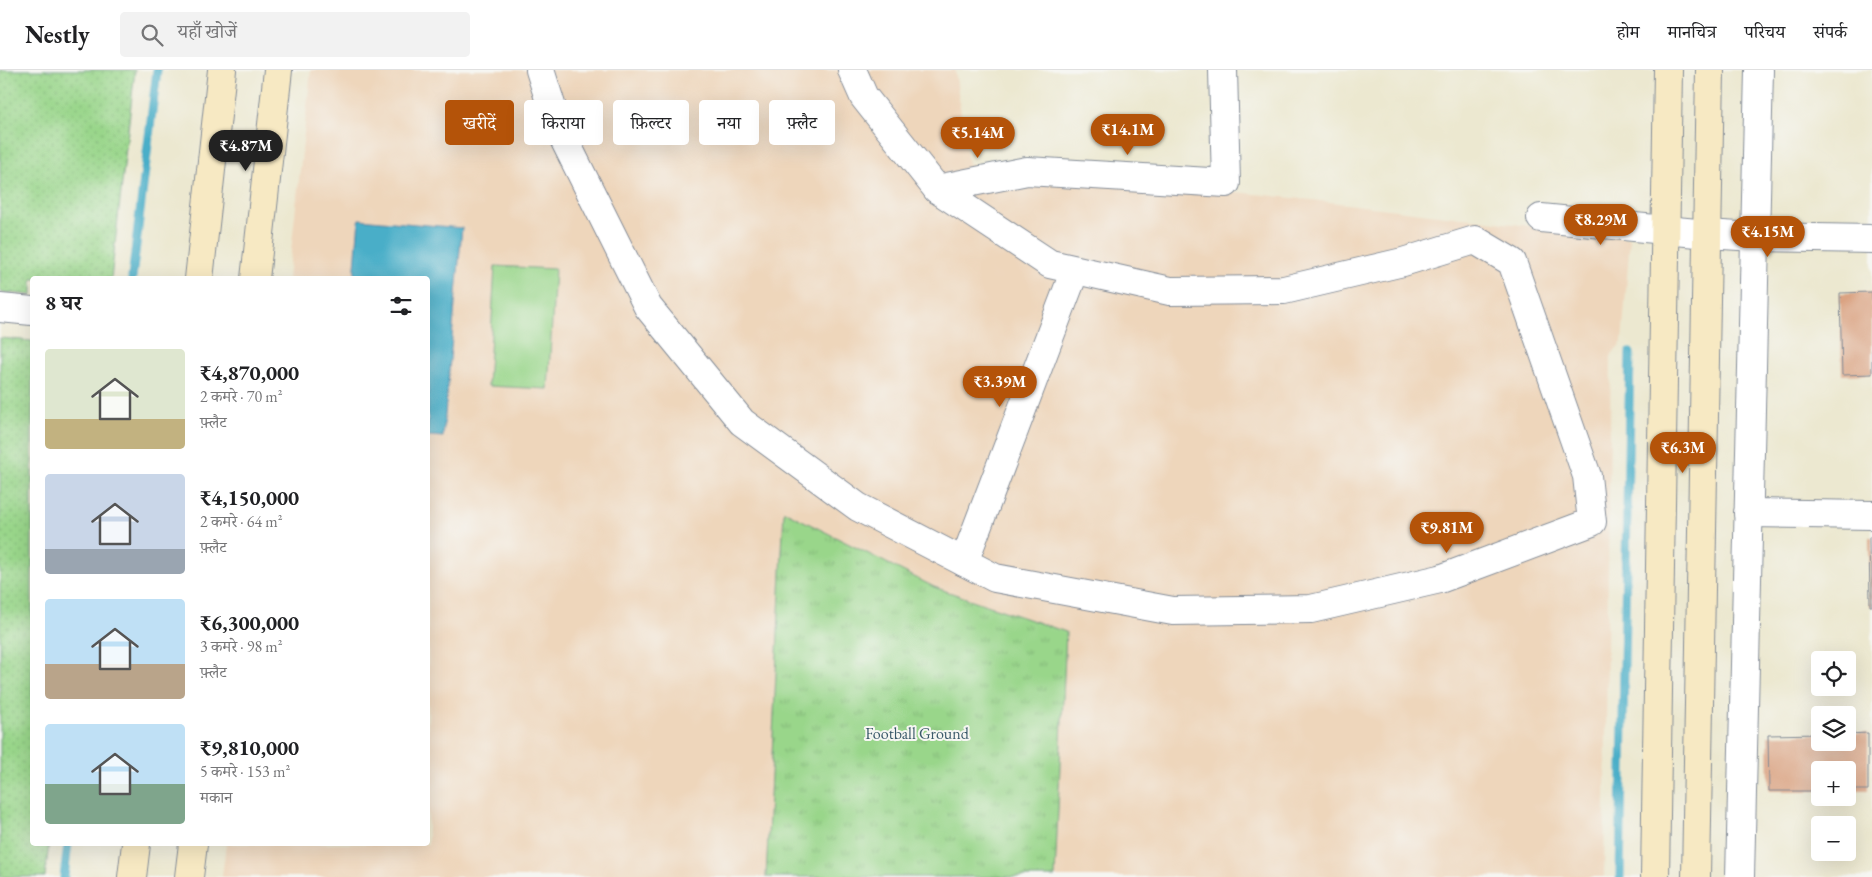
<!DOCTYPE html>
<html lang="hi">
<head>
<meta charset="utf-8">
<style>
  :root { --surface:#fff; --page:#f2f2f2; --text:#202124; --muted:#757577; --line:#e0e0e0; --accent:#b45309 }
  body { margin:0; font-family:"EB Garamond","Noto Serif Devanagari",serif; background:var(--page); color:var(--text); height:100vh; display:flex; flex-direction:column; font-size:19px; white-space:nowrap }
  * { box-sizing:border-box; margin:0 }
  p { font-size:16px; color:var(--muted) }
  .icon { flex:none; width:28px; height:28px; fill:none; stroke:currentColor; stroke-width:2; stroke-linecap:round; stroke-linejoin:round }
  .map { position:relative; flex:1; overflow:hidden }
  .side { position:absolute; left:30px; top:206px; width:400px; height:570px; display:flex; flex-direction:column; background:var(--surface); border-radius:5px; box-shadow:0 5px 20px #0002 }
  .side>* { flex:none }
  .top-card { position:absolute; left:445px; top:30px; width:475px; height:45px; display:flex; gap:10px }
  .controls { position:absolute; left:1811px; top:581px; display:grid; gap:10px }
  .controls a { display:grid; place-items:center; width:45px; height:45px; border-radius:5px; background:var(--surface); box-shadow:0 5px 20px #0002; font-size:25px }
  .price { position:absolute; translate:-50% -42px; padding:0 11px; border-radius:18px; background:var(--accent); color:#fff; font-size:16px; line-height:32px; filter:drop-shadow(0 1px 2px #0008) }
  .price::after { content:''; position:absolute; left:50%; top:30px; width:15px; height:11px; margin-left:-8px; background:inherit; clip-path:polygon(0 0,100% 0,50% 100%) }
  .price.active { background:#222; color:#fff }
  ul { padding:0; list-style:none }
  li { display:flex; align-items:center; gap:15px; height:125px; padding:0 15px }
  li span { display:grid; place-items:center; flex:none; width:140px; height:100px; border-radius:5px; color:#555 }
  li>.icon { margin-inline-start:auto }
  span .icon { width:60px; height:60px; fill:#fffc; stroke-width:1 }
  li b { font-size:21px }
  h2 { display:flex; justify-content:space-between; align-items:center; height:60px; padding:0 15px; font-size:21px }
  .chip { padding:0 18px; border-radius:5px; background:var(--surface); box-shadow:0 5px 20px #0002; font-size:18px; line-height:45px }
  .chip.active { background:var(--accent); color:#fff }
  header { display:flex; align-items:center; gap:30px; box-sizing:border-box; height:70px; padding:0 25px; background:var(--surface); border-bottom:1px solid var(--line) }
  header strong { font-size:24px }
  nav { display:flex; gap:28px; margin-inline-start:auto; font-size:18px }
  .search { width:350px; height:45px; background:var(--page); display:flex; align-items:center; gap:12px; box-sizing:border-box; padding:0 18px; border-radius:5px; color:var(--muted); font-size:19px }
  .map>svg:first-child { display:block }
  .built { fill:#eed6bb }
  .grass { fill:url(#grass-dots); stroke:#5a8274 }
  .park { fill:url(#park-tufts); stroke:#5a8274 }
  .garden { fill:#99d68a; stroke:#5a8274 }
  .water { fill:#48aec8; stroke:#326e93 }
  .lines { fill:none; stroke-linecap:round; stroke-linejoin:round }
  .stream { stroke:#48aec8; stroke-width:9 }
  .building { fill:#daa382 }
  .street-casing { stroke:#848c97; stroke-width:30 }
  .secondary-casing { stroke:#848c97; stroke-width:30 }
  .street { stroke:#fff; stroke-width:28 }
  .secondary { stroke:#f7e9c3; stroke-width:28 }
  .labels { text-anchor:middle; dominant-baseline:central; stroke-width:4; stroke-linejoin:round; paint-order:stroke }
  .park-label { font-size:16px; fill:#3a5969; stroke:#f6f6f2 }
</style>
</head>
<body>
<header>
<strong>Nestly</strong>
<div class="search"><svg class="icon" aria-label="search" viewBox="0 0 24 24"><circle cx="10" cy="10" r="6"/><path d="M15 15l6 6"/></svg>यहाँ खोजें</div>
<nav><a>होम</a><a>मानचित्र</a><a>परिचय</a><a>संपर्क</a></nav>
</header>
<div class="map">
<svg width="1872" height="807" viewBox="0 0 1872 807">
  <defs>
    <pattern id="grass-dots" width="8" height="8" patternUnits="userSpaceOnUse" patternTransform="scale(1.25)"><rect width="8" height="8" fill="#99d68a"/><path d="M2 2h.1M6 6h.1" fill="none" stroke="#83b87a" stroke-width="1.8" stroke-linecap="round"/></pattern>
    <pattern id="park-tufts" width="24" height="20" patternUnits="userSpaceOnUse" patternTransform="scale(1.25)"><rect width="24" height="20" fill="#99d68a"/><path d="M3 7l-1-3M5 7V3M7 7l1-3M15 17l-1-3M17 17v-4M19 17l1-3" fill="none" stroke="#83b87a"/></pattern>
  </defs>
  <rect width="100%" height="100%" fill="#f6f6f2"/>
  <filter id="ink" filterUnits="userSpaceOnUse"><feTurbulence type="fractalNoise" baseFrequency=".02" numOctaves="2"/><feDisplacementMap in="SourceGraphic" scale="10" xChannelSelector="R" yChannelSelector="G"/><feConvolveMatrix kernelMatrix="1 2 1 2 8 2 1 2 1" color-interpolation-filters="sRGB"/></filter>
  <filter id="wash" filterUnits="userSpaceOnUse"><feTurbulence type="fractalNoise" baseFrequency=".0096" numOctaves="4" result="noise"/><feDisplacementMap in="SourceGraphic" scale="20" xChannelSelector="R" yChannelSelector="G"/><feGaussianBlur stdDeviation="1.12" result="paint"/><feColorMatrix in="noise" values="0 0 0 0 0 0 0 0 0 0 0 0 0 0 0 0 0 1.4 0 .05"/><feComposite in="paint" operator="in"/></filter>
  <g filter="url(#wash)">
    <rect width="100%" height="100%" fill="#ece8d0"/>
    <path class="built" d="M 311,0 L 955,0 L 968,94 L 1321,131 L 1630,168 L 1622,272 L 1611,285 L 1604,807 L 222,807 L 226,774 L 428,774 L 428,209 L 288,209 Z"/>
    <g class="grass">
      <path d="M 0,0 L 135,0 L 111,209 L 32,209 L 32,225 L 0,222 Z"/>
      <path d="M 0,268 L 32,271 L 32,774 L 49,774 L 45,807 L 0,807 Z"/>
    </g>
    <path class="park" d="M 784,441 L 934,517 L 1066,562 L 1055,807 L 766,807 Z"/>
    <path class="garden" d="M 495,196 L 555,199 L 548,319 L 488,316 Z"/>
    <path class="water" d="M 359,149 L 462,158 L 443,367 L 428,366 L 428,209 L 354,209 Z"/>
    <g class="lines">
      <g class="stream">
        <path d="M 132,208 L 157,0"/>
        <path d="M 64,807 L 68,774"/>
        <path d="M 1620,807 L 1630,283"/>
      </g>
    </g>
    <g id="blocks">
      <g class="building">
        <path d="M 1872,222 L 1872,304 L 1842,305 L 1840,223 Z"/>
        <path d="M 1869,467 L 1872,467 L 1872,536 L 1870,536 Z"/>
        <path d="M 1868,663 L 1868,720 L 1848,720 L 1848,700 L 1820,700 L 1820,721 L 1769,721 L 1768,665 L 1820,664 L 1820,672 L 1848,672 L 1848,664 Z"/>
      </g>
    </g>
  </g>
  <g filter="url(#ink)">
    <use href="#blocks" fill-opacity="0" stroke="#848c97" stroke-width="1"/>
    <g class="lines">
      <defs>
        <g id="street">
          <path d="M 540,0 L 558,57 L 648,237 L 742,352 L 858,437 L 995,508 L 1173,541 L 1311,539 L 1440,509 L 1592,452 L 1587,406 L 1512,192 L 1475,170 L 1403,192 L 1284,220 L 1170,221 L 1050,194 L 937,119 L 864,27 L 852,0"/>
          <path d="M 937,119 L 1027,101 L 1226,113 L 1223,0"/>
          <path d="M 1541,148 L 1707,164 L 1755,167 L 1872,169"/>
          <path d="M 0,238 L 32,241"/>
          <path d="M 1748,443 L 1872,445"/>
          <path d="M 964,492 L 1075,200"/>
          <path d="M 1740,807 L 1759,0"/>
        </g>
        <g id="secondary">
          <path d="M 199,209 L 222,0"/>
          <path d="M 255,209 L 278,0"/>
          <path d="M 132,807 L 136,774"/>
          <path d="M 189,807 L 193,774"/>
          <path d="M 1655,807 L 1668,0"/>
          <path d="M 1696,807 L 1710,0"/>
        </g>
      </defs>
      <use href="#street" class="street-casing"/>
      <use href="#secondary" class="secondary-casing"/>
      <use href="#street" class="street"/>
      <use href="#secondary" class="secondary"/>
    </g>
  </g>
  <g class="labels">
    <g class="park-label">
      <text x="917" y="663">Football Ground</text>
    </g>
  </g>
</svg>
<div class="controls">
<a><svg class="icon" aria-label="locate" viewBox="0 0 24 24"><circle cx="12" cy="12" r="6"/><path d="M12 2v4M12 18v4M2 12h4M18 12h4"/></svg></a>
<a><svg class="icon" aria-label="layers" viewBox="0 0 24 24"><path d="M12 4l9 5-9 5-9-5zM3 14l9 5 9-5"/></svg></a>
<a>+</a>
<a>−</a>
</div>
<b class="price" style="left:1128px;top:86px">₹14.1M</b>
<b class="price" style="left:978px;top:89px">₹5.14M</b>
<b class="price active" style="left:246px;top:102px">₹4.87M</b>
<b class="price" style="left:1601px;top:176px">₹8.29M</b>
<b class="price" style="left:1768px;top:188px">₹4.15M</b>
<b class="price" style="left:1000px;top:338px">₹3.39M</b>
<b class="price" style="left:1683px;top:404px">₹6.3M</b>
<b class="price" style="left:1447px;top:484px">₹9.81M</b>
<div class="top-card">
<a class="chip active">खरीदें</a>
<a class="chip">किराया</a>
<a class="chip">फ़िल्टर</a>
<a class="chip">नया</a>
<a class="chip">फ़्लैट</a>
</div>
<section class="side">
<h2>8 घर<svg class="icon" aria-label="filters" viewBox="0 0 24 24"><path d="M4 7h16M4 17h16"/><circle cx="9" cy="7" r="2"/><circle cx="15" cy="17" r="2"/></svg></h2>
<ul>
<li><span style="background:linear-gradient(#dfe7d0 70%,#c2b280 0)"><svg class="icon" aria-label="home" viewBox="0 0 24 24"><path d="M3 11l9-7 9 7M6 9v11h12V9"/></svg></span><div><b>₹4,870,000</b><p>2 कमरे · 70 m²</p><p>फ़्लैट</p></div></li>
<li><span style="background:linear-gradient(#c9d6e8 75%,#9aa5b1 0)"><svg class="icon" aria-label="home" viewBox="0 0 24 24"><path d="M3 11l9-7 9 7M6 9v11h12V9"/></svg></span><div><b>₹4,150,000</b><p>2 कमरे · 64 m²</p><p>फ़्लैट</p></div></li>
<li><span style="background:linear-gradient(#bfe0f5 65%,#b9a48a 0)"><svg class="icon" aria-label="home" viewBox="0 0 24 24"><path d="M3 11l9-7 9 7M6 9v11h12V9"/></svg></span><div><b>₹6,300,000</b><p>3 कमरे · 98 m²</p><p>फ़्लैट</p></div></li>
<li><span style="background:linear-gradient(#bfe0f5 60%,#7fa58c 0)"><svg class="icon" aria-label="home" viewBox="0 0 24 24"><path d="M3 11l9-7 9 7M6 9v11h12V9"/></svg></span><div><b>₹9,810,000</b><p>5 कमरे · 153 m²</p><p>मकान</p></div></li>
</ul>
</section>
</div>
</body>
</html>
